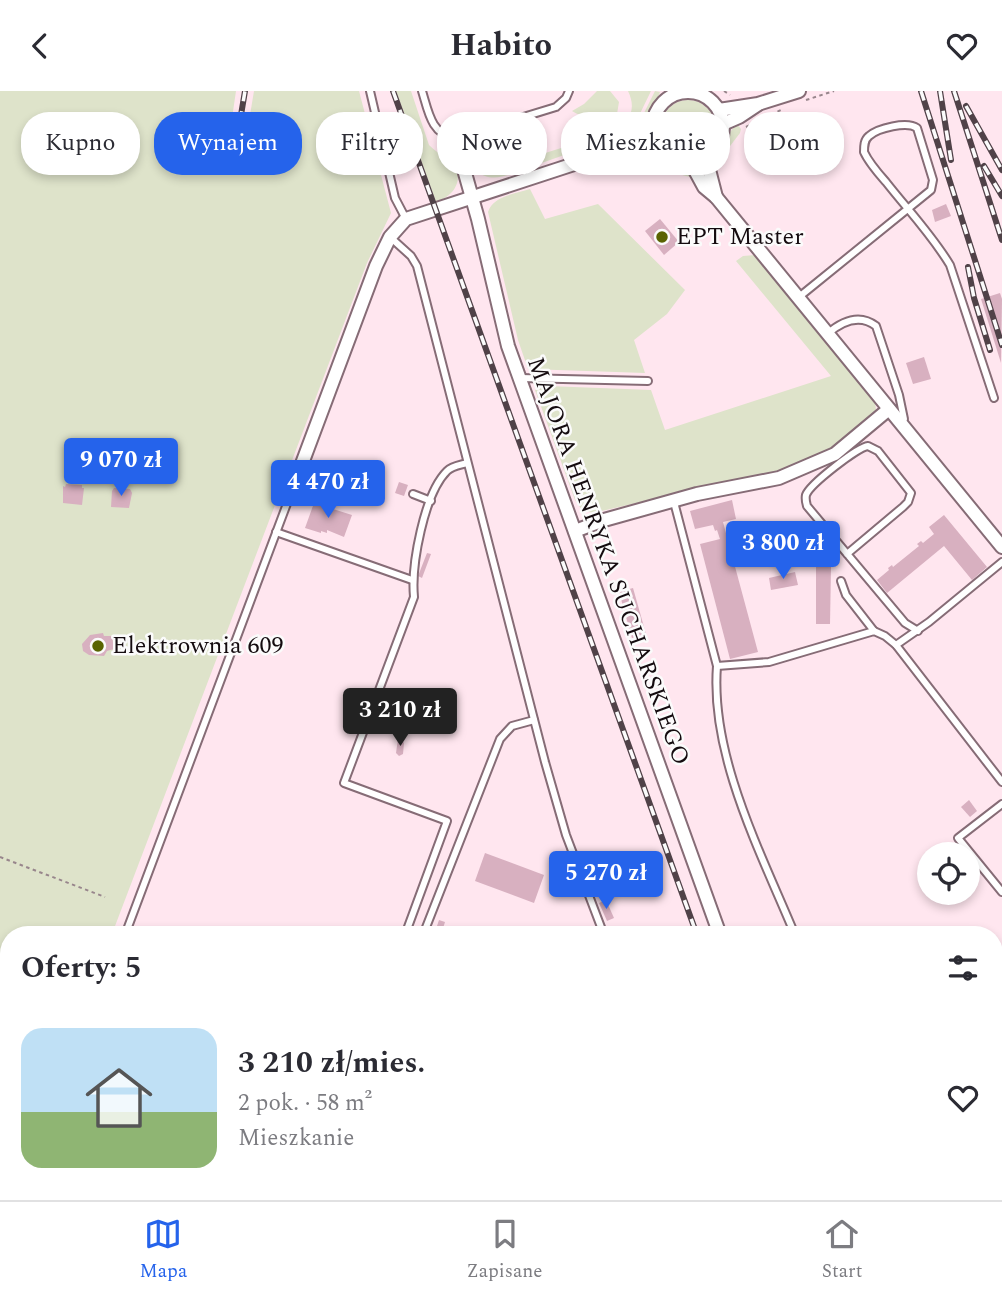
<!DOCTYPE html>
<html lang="pl">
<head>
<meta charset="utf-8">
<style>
  :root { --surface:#fff; --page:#f7f7f7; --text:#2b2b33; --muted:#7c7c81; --line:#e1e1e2; --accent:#2563eb }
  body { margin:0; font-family:Spectral,serif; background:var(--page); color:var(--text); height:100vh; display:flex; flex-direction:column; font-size:26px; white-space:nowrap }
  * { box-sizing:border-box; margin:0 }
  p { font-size:23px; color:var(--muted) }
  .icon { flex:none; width:38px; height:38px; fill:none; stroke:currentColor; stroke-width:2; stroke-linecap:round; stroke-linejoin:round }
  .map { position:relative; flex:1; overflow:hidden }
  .sheet { position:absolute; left:0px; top:835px; width:1003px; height:275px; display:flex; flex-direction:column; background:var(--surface); border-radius:28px 28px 0 0; box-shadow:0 4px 10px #0003 }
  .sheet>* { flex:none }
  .banner { position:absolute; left:21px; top:21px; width:961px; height:63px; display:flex; gap:14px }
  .controls { position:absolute; left:917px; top:751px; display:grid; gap:14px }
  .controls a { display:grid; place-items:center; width:63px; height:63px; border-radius:50%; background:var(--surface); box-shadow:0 4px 10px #0003; font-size:35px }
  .price { position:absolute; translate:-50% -60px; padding:0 16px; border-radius:7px; background:var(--accent); color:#fff; font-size:23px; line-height:46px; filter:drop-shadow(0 2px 4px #0008) }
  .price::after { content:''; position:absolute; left:50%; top:42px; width:21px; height:16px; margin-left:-10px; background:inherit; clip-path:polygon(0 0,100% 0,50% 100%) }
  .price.active { background:#222; color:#fff }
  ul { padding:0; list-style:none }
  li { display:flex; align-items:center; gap:21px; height:175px; padding:0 21px }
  li span { display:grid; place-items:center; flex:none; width:196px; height:140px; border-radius:21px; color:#555 }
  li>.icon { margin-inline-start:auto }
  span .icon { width:84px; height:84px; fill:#fffc; stroke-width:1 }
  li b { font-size:30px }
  h2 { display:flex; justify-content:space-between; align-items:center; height:84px; padding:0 21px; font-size:30px }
  .tag { padding:0 24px; border-radius:28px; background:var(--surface); box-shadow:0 4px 10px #0003; font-size:24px; line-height:63px }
  .tag.active { background:var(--accent); color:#fff }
  header { display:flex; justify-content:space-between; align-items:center; height:91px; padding:0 21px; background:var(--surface); font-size:32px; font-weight:700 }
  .tab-bar { display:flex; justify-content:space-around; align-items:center; height:98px; border-top:2px solid var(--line); background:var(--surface); font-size:19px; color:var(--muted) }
  .tab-bar a { display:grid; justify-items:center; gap:4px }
  .tab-bar .active { color:var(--accent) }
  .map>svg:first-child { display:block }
  .green { fill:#dee3ca }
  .building { fill:#d8b0c0 }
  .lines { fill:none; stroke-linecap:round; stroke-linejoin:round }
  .service-casing { stroke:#866c76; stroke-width:10 }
  .minor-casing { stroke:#866c76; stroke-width:16 }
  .path { stroke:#98868c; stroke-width:2; stroke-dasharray:3.5 3.5; stroke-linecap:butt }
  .service { stroke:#fff; stroke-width:6 }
  .minor { stroke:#fff; stroke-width:12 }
  .rail-casing { stroke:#504248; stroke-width:6 }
  .rail { stroke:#fbfbfb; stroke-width:3.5; stroke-dasharray:10; stroke-linecap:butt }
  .poi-dot { fill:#596302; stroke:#fbfbfb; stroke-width:2.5 }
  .labels { text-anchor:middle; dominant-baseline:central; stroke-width:5; stroke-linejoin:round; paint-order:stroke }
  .poi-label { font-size:24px; fill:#140b0f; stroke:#fbfbfb; text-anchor:start }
  .street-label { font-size:24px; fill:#140b0f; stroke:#fbfbfb }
</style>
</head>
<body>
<header><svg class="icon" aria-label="back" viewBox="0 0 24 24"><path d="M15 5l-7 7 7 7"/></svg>Habito<svg class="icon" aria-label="heart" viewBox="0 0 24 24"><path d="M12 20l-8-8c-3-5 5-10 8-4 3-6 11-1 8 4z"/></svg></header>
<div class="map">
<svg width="1002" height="1109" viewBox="0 0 1002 1109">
  <rect width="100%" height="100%" fill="#ffe6ef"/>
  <g class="green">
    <path d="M 0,0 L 236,0 L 230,41 L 247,42 L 254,0 L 359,0 L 391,122 L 367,172 L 112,843 L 9,844 L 9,1101 L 16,1101 L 13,1109 L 0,1109 Z"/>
    <path d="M 396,0 L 411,0 L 429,54 C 438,64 450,65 457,77 C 461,95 452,105 436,111 Z"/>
    <path d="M 597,0 L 610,0 L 619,11 L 617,23 C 603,38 587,28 572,20 L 584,13 Z"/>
    <path d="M 628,0 L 651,0 L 633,37 L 629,41 L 536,74 L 534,69 L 529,71 L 530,76 C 512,82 492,94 477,80 L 500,72 L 499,67 L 506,64 L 505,62 L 500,63 L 497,55 L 489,58 L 487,49 L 492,44 L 497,45 L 496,48 L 503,51 L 504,48 L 539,64 L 618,39 C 631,29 636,16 628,0 Z"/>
    <path d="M 655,0 L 660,1 C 656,13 648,31 638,39 L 640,30 Z"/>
    <circle cx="688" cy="36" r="27"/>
    <path d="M 737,33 L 741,38 L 740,42 L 714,76 C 715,65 728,41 737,33 Z"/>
    <path d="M 645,61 C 656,62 684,77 692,86 C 678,85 653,72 645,61 Z"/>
    <path d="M 530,98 L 545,128 L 598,113 L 685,199 L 667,223 L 634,249 L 645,282 L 528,278 L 518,249 L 488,121 C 493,105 515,103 530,98 Z"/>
    <path d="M 755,164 L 875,311 L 876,319 L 873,325 L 827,362 L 794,376 L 593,422 L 582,419 L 575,409 L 535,299 L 548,295 L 651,299 L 665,339 L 831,285 L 736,170 L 743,165 Z"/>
  </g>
  <g class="building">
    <path d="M 495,59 L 499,71 L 476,79 L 473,67 Z"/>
    <path d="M 946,113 L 951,125 L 935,131 L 932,119 Z"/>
    <path d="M 660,128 L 679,151 L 664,164 L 645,140 Z"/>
    <path d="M 1000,202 L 1002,208 L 1001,272 L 981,208 Z"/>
    <path d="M 924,266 L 931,288 L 913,293 L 906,272 Z"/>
    <path d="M 399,391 L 408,394 L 404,405 L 395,402 Z"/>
    <path d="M 66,393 L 82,394 L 82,397 L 84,397 L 82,414 L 63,412 L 63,395 L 65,396 Z"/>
    <path d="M 114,397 L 130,398 L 132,402 L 129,417 L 111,416 L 112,400 Z"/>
    <path d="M 732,409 L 736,428 L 723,431 L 758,561 L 730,568 L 700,453 L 720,448 L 717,439 L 715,440 L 713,434 L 695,438 L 690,420 Z"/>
    <path d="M 314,412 L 352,424 L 344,446 L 327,439 L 327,442 L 321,440 L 321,442 L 305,437 Z"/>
    <path d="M 944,424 L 987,476 L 972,489 L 944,455 L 887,502 L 877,489 L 889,479 L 888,477 L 892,474 L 893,476 L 919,455 L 917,453 L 921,450 L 923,452 L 934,443 L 929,436 Z"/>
    <path d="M 427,462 L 431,463 L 422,487 L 418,485 Z"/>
    <path d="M 816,476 L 831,476 L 830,533 L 816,533 Z"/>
    <path d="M 795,481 L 798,494 L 771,499 L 769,487 Z"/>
    <path d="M 633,497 L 646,543 L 632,547 L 619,501 Z"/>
    <path d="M 103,542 L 104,545 L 112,545 L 114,558 L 107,560 L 104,565 L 89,564 L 83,560 L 82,553 L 90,544 Z"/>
    <path d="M 398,648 L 401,648 L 404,652 L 403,663 L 399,665 L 396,662 Z"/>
    <path d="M 969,709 L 977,720 L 970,726 L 961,716 Z"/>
    <path d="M 485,762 L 544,784 L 534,812 L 475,790 Z"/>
    <path d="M 606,809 L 614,827 L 607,830 L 599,812 Z"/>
    <path d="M 439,829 L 445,831 L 441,844 L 434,844 Z"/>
    <path d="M 442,1101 L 472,1101 L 489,1109 L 425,1109 Z"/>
  </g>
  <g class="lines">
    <defs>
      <g id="service">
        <path d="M 370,0 L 395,107 L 406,128"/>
        <path d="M 422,0 C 428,19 431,44 455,47 L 556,16 L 566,7 L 569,0"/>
        <path d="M 455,47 L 463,75"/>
        <path d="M 390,146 L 411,165 L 417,175 L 545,671 L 566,744 L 604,844"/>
        <path d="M 799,206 L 931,99 L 933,89 L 917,37 C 907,30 878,37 869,45 C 864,49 864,55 864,61 C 869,72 878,82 886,91 C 908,119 932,144 950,174 L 994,307"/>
        <path d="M 827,243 C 841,231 859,222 876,235 L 899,304 L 904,328 L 900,332"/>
        <path d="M 520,287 L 648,290"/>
        <path d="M 413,403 L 431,410"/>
        <path d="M 674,411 L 717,575 L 769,571 L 874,540 L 885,545 L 896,554 L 1002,691"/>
        <path d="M 276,441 L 412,489"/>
        <path d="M 847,463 L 903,416 L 908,411 L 911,402 L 878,360 L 868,355 C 858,356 810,393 806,404 C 805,408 806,411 807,415 L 905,532 L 918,540"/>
        <path d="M 841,490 L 846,504 L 874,540"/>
        <path d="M 896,554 L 929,531 L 1002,471"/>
        <path d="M 717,575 C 710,665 761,762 795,844"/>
        <path d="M 1002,713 L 958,747 L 1002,801"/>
        <path d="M 125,844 L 294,394"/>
        <path d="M 405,844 L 447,730 L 344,692 L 414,506 C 411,474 424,403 447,380 C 452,375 461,374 467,372"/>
        <path d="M 423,844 L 500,648 L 512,635 L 534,629"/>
        <path d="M 561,1101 L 583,1109"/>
        <path d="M 861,1101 L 867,1109"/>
        <path d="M 26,1109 L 29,1101"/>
        <path d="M 305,1109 L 308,1101"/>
        <path d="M 385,1109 L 388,1101"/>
        <path d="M 669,1109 L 671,1101"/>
      </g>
      <g id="minor">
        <circle cx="688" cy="36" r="35"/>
        <path d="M 719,19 L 758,13 L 799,0"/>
        <path d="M 723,33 L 739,26 L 757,14"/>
        <path d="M 620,57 L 653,39"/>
        <path d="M 706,67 L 716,106"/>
        <path d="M 691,72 L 704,96 L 716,106 L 1002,456"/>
        <path d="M 463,75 L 478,128 L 508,255 L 720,844"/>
        <path d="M 294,394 L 376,175 L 390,146 L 406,128 L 617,59 L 658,55"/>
        <path d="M 575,440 L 604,429 L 697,403 L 779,387 L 835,363 L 889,318"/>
        <path d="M 813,1101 L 816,1109"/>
      </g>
    </defs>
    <use href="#service" class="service-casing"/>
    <use href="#minor" class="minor-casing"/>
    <g class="path">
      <path d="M 724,0 L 730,4"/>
      <path d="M 806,9 L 834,0"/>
      <path d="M 746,36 L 781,19"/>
      <path d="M 0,766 L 105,806"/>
    </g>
    <use href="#service" class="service"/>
    <use href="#minor" class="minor"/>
    <defs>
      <g id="rail">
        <path d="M 393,0 L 697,844"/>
        <path d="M 921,0 L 1002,254"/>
        <path d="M 940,0 L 951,69"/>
        <path d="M 954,0 L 1002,149"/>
        <path d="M 966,15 L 1002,79"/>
        <path d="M 240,30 L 245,0"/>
        <path d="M 984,75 L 1002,105"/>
        <path d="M 968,176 L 974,207 L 990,259"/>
        <path d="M 782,1101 L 785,1109"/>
        <path d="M 797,1101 L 799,1109"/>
      </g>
    </defs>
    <use href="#rail" class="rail-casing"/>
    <use href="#rail" class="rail"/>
  </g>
  <g class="poi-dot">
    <circle cx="662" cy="146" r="7"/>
    <circle cx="98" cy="555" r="7"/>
  </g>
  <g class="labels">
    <g class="poi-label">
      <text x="676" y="146">EPT Master</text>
      <text x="112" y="555">Elektrownia 609</text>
    </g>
    <g class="street-label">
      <text transform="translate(608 470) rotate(70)">MAJORA HENRYKA SUCHARSKIEGO</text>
    </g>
  </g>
</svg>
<div class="controls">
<a><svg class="icon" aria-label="locate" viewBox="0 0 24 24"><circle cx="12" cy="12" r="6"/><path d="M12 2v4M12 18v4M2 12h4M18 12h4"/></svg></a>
</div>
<b class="price" style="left:121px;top:407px">9 070 zł</b>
<b class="price" style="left:328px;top:429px">4 470 zł</b>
<b class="price" style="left:783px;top:490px">3 800 zł</b>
<b class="price active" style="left:400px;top:657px">3 210 zł</b>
<b class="price" style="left:606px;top:820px">5 270 zł</b>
<div class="banner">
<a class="tag">Kupno</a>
<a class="tag active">Wynajem</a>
<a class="tag">Filtry</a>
<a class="tag">Nowe</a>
<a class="tag">Mieszkanie</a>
<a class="tag">Dom</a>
</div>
<section class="sheet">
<h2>Oferty: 5<svg class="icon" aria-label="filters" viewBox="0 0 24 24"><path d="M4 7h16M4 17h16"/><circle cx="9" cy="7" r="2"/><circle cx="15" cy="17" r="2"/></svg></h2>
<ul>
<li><span style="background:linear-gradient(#bfe0f5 60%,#8fb573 0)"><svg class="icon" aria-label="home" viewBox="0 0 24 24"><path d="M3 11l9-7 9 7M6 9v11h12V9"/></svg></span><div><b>3 210 zł/mies.</b><p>2 pok. · 58 m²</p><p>Mieszkanie</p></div><svg class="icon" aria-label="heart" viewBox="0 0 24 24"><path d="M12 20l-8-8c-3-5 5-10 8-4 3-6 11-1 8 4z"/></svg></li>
</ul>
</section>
</div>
<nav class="tab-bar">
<a class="active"><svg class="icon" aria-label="map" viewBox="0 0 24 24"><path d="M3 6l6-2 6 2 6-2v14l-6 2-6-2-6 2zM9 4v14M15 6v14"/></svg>Mapa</a>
<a><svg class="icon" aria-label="saved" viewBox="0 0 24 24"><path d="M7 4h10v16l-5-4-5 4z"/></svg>Zapisane</a>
<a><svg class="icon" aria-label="home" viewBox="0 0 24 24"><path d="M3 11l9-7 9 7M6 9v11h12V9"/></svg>Start</a>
</nav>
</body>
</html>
